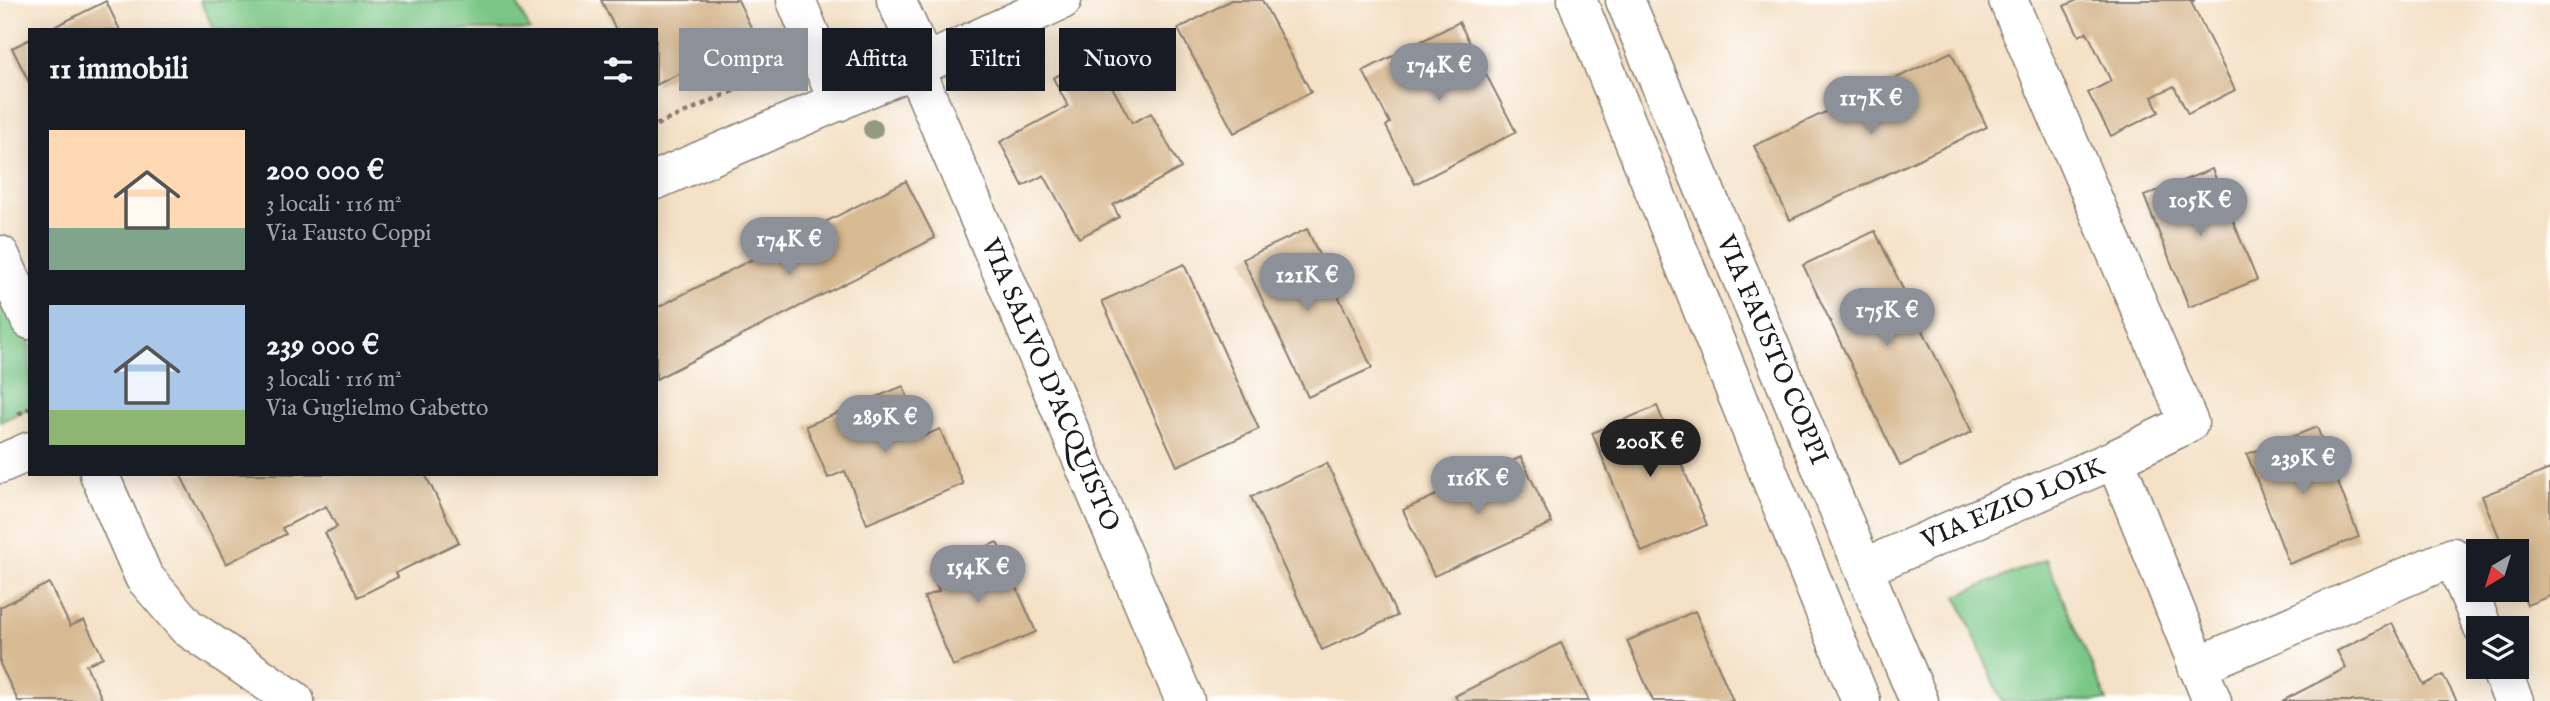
<!DOCTYPE html>
<html lang="it">
<head>
<meta charset="utf-8">
<style>
  :root { --surface:#171b24; --page:#242831; --text:#f1f3f6; --muted:#9ea1a6; --accent:#8c9099 }
  body { margin:0; font-family:"IM FELL English",serif; background:var(--page); color:var(--text); height:100vh; display:flex; flex-direction:column; font-size:26px; white-space:nowrap }
  * { box-sizing:border-box; margin:0 }
  p { font-size:23px; color:var(--muted) }
  .icon { flex:none; width:38px; height:38px; fill:none; stroke:currentColor; stroke-width:2; stroke-linecap:round; stroke-linejoin:round }
  .map { position:relative; flex:1; overflow:hidden }
  .details { position:absolute; left:28px; top:28px; width:630px; height:448px; display:flex; flex-direction:column; background:var(--surface); border-radius:0px; box-shadow:0 4px 18px #0003 }
  .details>* { flex:none }
  .guide { position:absolute; left:679px; top:28px; width:665px; height:63px; display:flex; gap:14px }
  .needle { width:46px; rotate:218deg }
  .buttons { position:absolute; left:2466px; top:539px; display:grid; gap:14px }
  .buttons a { display:grid; place-items:center; width:63px; height:63px; border-radius:0px; background:var(--surface); box-shadow:0 4px 18px #0003; font-size:35px }
  .price { position:absolute; translate:-50% -60px; padding:0 16px; border-radius:24px; background:var(--accent); color:#fff; font-size:23px; line-height:46px; filter:drop-shadow(0 2px 4px #0008) }
  .price::after { content:''; position:absolute; left:50%; top:42px; width:21px; height:16px; margin-left:-10px; background:inherit; clip-path:polygon(0 0,100% 0,50% 100%) }
  .price.on { background:#222; color:#fff }
  ul { padding:0; list-style:none }
  li { display:flex; align-items:center; gap:21px; height:175px; padding:0 21px }
  li span { display:grid; place-items:center; flex:none; width:196px; height:140px; border-radius:0px; color:#555 }
  li>.icon { margin-inline-start:auto }
  span .icon { width:84px; height:84px; fill:#fffc; stroke-width:1 }
  li b { font-size:30px }
  h2 { display:flex; justify-content:space-between; align-items:center; height:84px; padding:0 21px; font-size:30px }
  .chip { padding:0 24px; border-radius:0px; background:var(--surface); box-shadow:0 4px 18px #0003; font-size:24px; line-height:63px }
  .chip.on { background:var(--accent); color:#fff }
  .map>svg:first-child { display:block }
  .green { fill:#7ac786; stroke:#4b7251; stroke-width:2 }
  .building { fill:#d8ba93 }
  .lines { fill:none; stroke-linecap:round; stroke-linejoin:round }
  .minor-casing { stroke:#887e71; stroke-width:41 }
  .path { stroke:#887e71; stroke-width:4.5; stroke-dasharray:5 5; stroke-linecap:butt }
  .minor { stroke:#fff; stroke-width:38 }
  .tree { fill:#929a80 }
  .labels { text-anchor:middle; dominant-baseline:central; stroke-width:5; stroke-linejoin:round; paint-order:stroke }
  .street-label { font-size:26px; fill:#1c1c1c; stroke:#fff }
</style>
</head>
<body>
<div class="map">
<svg width="2550" height="701" viewBox="0 0 2550 701">
  <rect width="100%" height="100%" fill="#fff"/>
  <filter id="ink" filterUnits="userSpaceOnUse"><feTurbulence type="fractalNoise" baseFrequency=".0143" numOctaves="2"/><feDisplacementMap in="SourceGraphic" scale="14" xChannelSelector="R" yChannelSelector="G"/><feConvolveMatrix kernelMatrix="1 2 1 2 8 2 1 2 1" color-interpolation-filters="sRGB"/></filter>
  <filter id="wash" filterUnits="userSpaceOnUse"><feTurbulence type="fractalNoise" baseFrequency=".00686" numOctaves="4" result="noise"/><feDisplacementMap in="SourceGraphic" scale="28" xChannelSelector="R" yChannelSelector="G"/><feGaussianBlur stdDeviation="1.57" result="paint"/><feColorMatrix in="noise" values="0 0 0 0 0 0 0 0 0 0 0 0 0 0 0 0 0 1.4 0 .05"/><feComposite in="paint" operator="in"/></filter>
  <g filter="url(#wash)">
    <rect width="100%" height="100%" fill="#f4e1c6"/>
    <g class="green">
      <path d="M 200,0 L 515,0 L 530,30 L 214,30 Z"/>
      <path d="M 0,255 L 30,320 L 30,408 L 0,422 Z"/>
      <path d="M 2046,559 L 2107,701 L 2002,701 L 1957,596 Z"/>
    </g>
    <g id="blocks">
      <g class="building">
        <path d="M 601,0 L 738,0 L 764,55 L 702,84 L 693,67 L 656,85 L 656,30 L 616,30 Z"/>
        <path d="M 1231,0 L 1262,0 L 1311,92 L 1234,133 L 1178,29 Z"/>
        <path d="M 2077,0 L 2195,0 L 2191,2 L 2235,90 L 2188,114 L 2174,86 L 2152,97 L 2159,112 L 2111,136 L 2088,93 L 2111,81 L 2087,32 L 2079,36 L 2064,6 Z"/>
        <path d="M 106,1 L 120,30 L 48,30 Z"/>
        <path d="M 1459,22 L 1516,132 L 1415,184 L 1386,126 L 1390,123 L 1363,71 Z"/>
        <path d="M 30,39 L 30,84 L 12,48 Z"/>
        <path d="M 1951,52 L 1987,127 L 1790,220 L 1754,146 Z"/>
        <path d="M 1095,56 L 1132,123 L 1151,113 L 1181,168 L 1113,205 L 1119,217 L 1079,238 L 1044,175 L 1023,186 L 1000,142 L 1068,106 L 1053,78 Z"/>
        <path d="M 2212,169 L 2257,280 L 2189,307 L 2144,196 Z"/>
        <path d="M 906,181 L 935,238 L 656,379 L 656,308 Z"/>
        <path d="M 1307,229 L 1372,368 L 1308,397 L 1243,259 Z"/>
        <path d="M 1875,231 L 1972,432 L 1900,466 L 1803,265 Z"/>
        <path d="M 1184,264 L 1259,429 L 1177,466 L 1102,301 Z"/>
        <path d="M 903,386 L 924,436 L 940,429 L 963,484 L 867,524 L 845,471 L 828,478 L 806,426 Z"/>
        <path d="M 1657,406 L 1707,525 L 1642,552 L 1592,433 Z"/>
        <path d="M 2317,427 L 2359,537 L 2289,564 L 2247,454 Z"/>
        <path d="M 1521,457 L 1552,523 L 1434,576 L 1403,510 Z"/>
        <path d="M 1327,463 L 1397,616 L 1322,650 L 1251,497 Z"/>
        <path d="M 2550,469 L 2550,596 L 2527,605 L 2516,579 L 2516,551 L 2505,551 L 2482,496 Z"/>
        <path d="M 180,474 L 425,474 L 459,542 L 396,573 L 398,577 L 358,597 L 325,533 L 337,527 L 326,506 L 282,528 L 286,534 L 226,564 Z"/>
        <path d="M 997,542 L 1036,632 L 953,666 L 924,597 L 939,591 L 930,570 Z"/>
        <path d="M 49,583 L 70,626 L 84,620 L 103,657 L 86,665 L 103,701 L 18,701 L 0,664 L 0,607 Z"/>
        <path d="M 1695,611 L 1733,701 L 1653,701 L 1627,641 Z"/>
        <path d="M 2392,623 L 2424,685 L 2443,675 L 2457,701 L 2282,701 L 2346,668 L 2337,651 Z"/>
        <path d="M 1561,643 L 1589,701 L 1458,701 L 1455,696 Z"/>
      </g>
    </g>
  </g>
  <g filter="url(#ink)">
    <use href="#blocks" fill-opacity="0" stroke="#887e71" stroke-width="2"/>
    <g class="lines">
      <defs>
        <g id="minor">
          <path d="M 796,0 L 838,102"/>
          <path d="M 896,0 L 925,64"/>
          <path d="M 1577,0 L 1861,701"/>
          <path d="M 1625,0 L 1919,701"/>
          <path d="M 2008,0 L 2189,423 L 2115,459"/>
          <path d="M 915,68 L 1185,701"/>
          <path d="M 656,180 L 915,68 L 1062,0"/>
          <path d="M 0,255 L 30,320"/>
          <path d="M 0,464 L 30,451"/>
          <path d="M 99,474 L 144,577 L 187,627 L 295,701"/>
          <path d="M 1864,568 L 2115,459 L 2212,701"/>
          <path d="M 2197,666 L 2453,557 L 2483,628"/>
          <path d="M 2499,667 L 2514,701"/>
        </g>
      </defs>
      <use href="#minor" class="minor-casing"/>
      <g class="path">
        <path d="M 852,39 L 870,32"/>
        <path d="M 656,125 L 786,68"/>
        <path d="M 18,414 L 30,408"/>
      </g>
      <use href="#minor" class="minor"/>
    </g>
    <g class="tree">
      <circle cx="989" cy="75" r="10"/>
      <circle cx="873" cy="129" r="10"/>
    </g>
  </g>
  <g class="labels">
    <g class="street-label">
      <text transform="translate(1772 350) rotate(67)">VIA FAUSTO COPPI</text>
      <text transform="translate(1050 385) rotate(67)">VIA SALVO D'ACQUISTO</text>
      <text transform="translate(2013 504) rotate(-23)">VIA EZIO LOIK</text>
    </g>
  </g>
</svg>
<div class="buttons">
<a><svg class="needle" viewBox="-14 -14 28 28"><path d="M0-13l5 13h-10z" fill="#e53935"/><path d="M0 13l5-13h-10z" fill="#9ea1a6"/></svg></a>
<a><svg class="icon" aria-label="layers" viewBox="0 0 24 24"><path d="M12 4l9 5-9 5-9-5zM3 14l9 5 9-5"/></svg></a>
</div>
<b class="price" style="left:1439px;top:103px">174K €</b>
<b class="price" style="left:1871px;top:136px">117K €</b>
<b class="price" style="left:2200px;top:238px">105K €</b>
<b class="price" style="left:789px;top:277px">174K €</b>
<b class="price" style="left:1307px;top:313px">121K €</b>
<b class="price" style="left:1887px;top:348px">175K €</b>
<b class="price" style="left:885px;top:455px">289K €</b>
<b class="price on" style="left:1650px;top:479px">200K €</b>
<b class="price" style="left:2303px;top:496px">239K €</b>
<b class="price" style="left:1478px;top:516px">116K €</b>
<b class="price" style="left:978px;top:605px">154K €</b>
<div class="guide">
<a class="chip on">Compra</a>
<a class="chip">Affitta</a>
<a class="chip">Filtri</a>
<a class="chip">Nuovo</a>
</div>
<section class="details">
<h2>11 immobili<svg class="icon" aria-label="filters" viewBox="0 0 24 24"><path d="M4 7h16M4 17h16"/><circle cx="9" cy="7" r="2"/><circle cx="15" cy="17" r="2"/></svg></h2>
<ul>
<li><span style="background:linear-gradient(#ffd9b3 70%,#7fa58c 0)"><svg class="icon" aria-label="home" viewBox="0 0 24 24"><path d="M3 11l9-7 9 7M6 9v11h12V9"/></svg></span><div><b>200 000 €</b><p>3 locali · 116 m²</p><p>Via Fausto Coppi</p></div></li>
<li><span style="background:linear-gradient(#a9c7e8 75%,#8fb573 0)"><svg class="icon" aria-label="home" viewBox="0 0 24 24"><path d="M3 11l9-7 9 7M6 9v11h12V9"/></svg></span><div><b>239 000 €</b><p>3 locali · 116 m²</p><p>Via Guglielmo Gabetto</p></div></li>
</ul>
</section>
</div>
</body>
</html>
